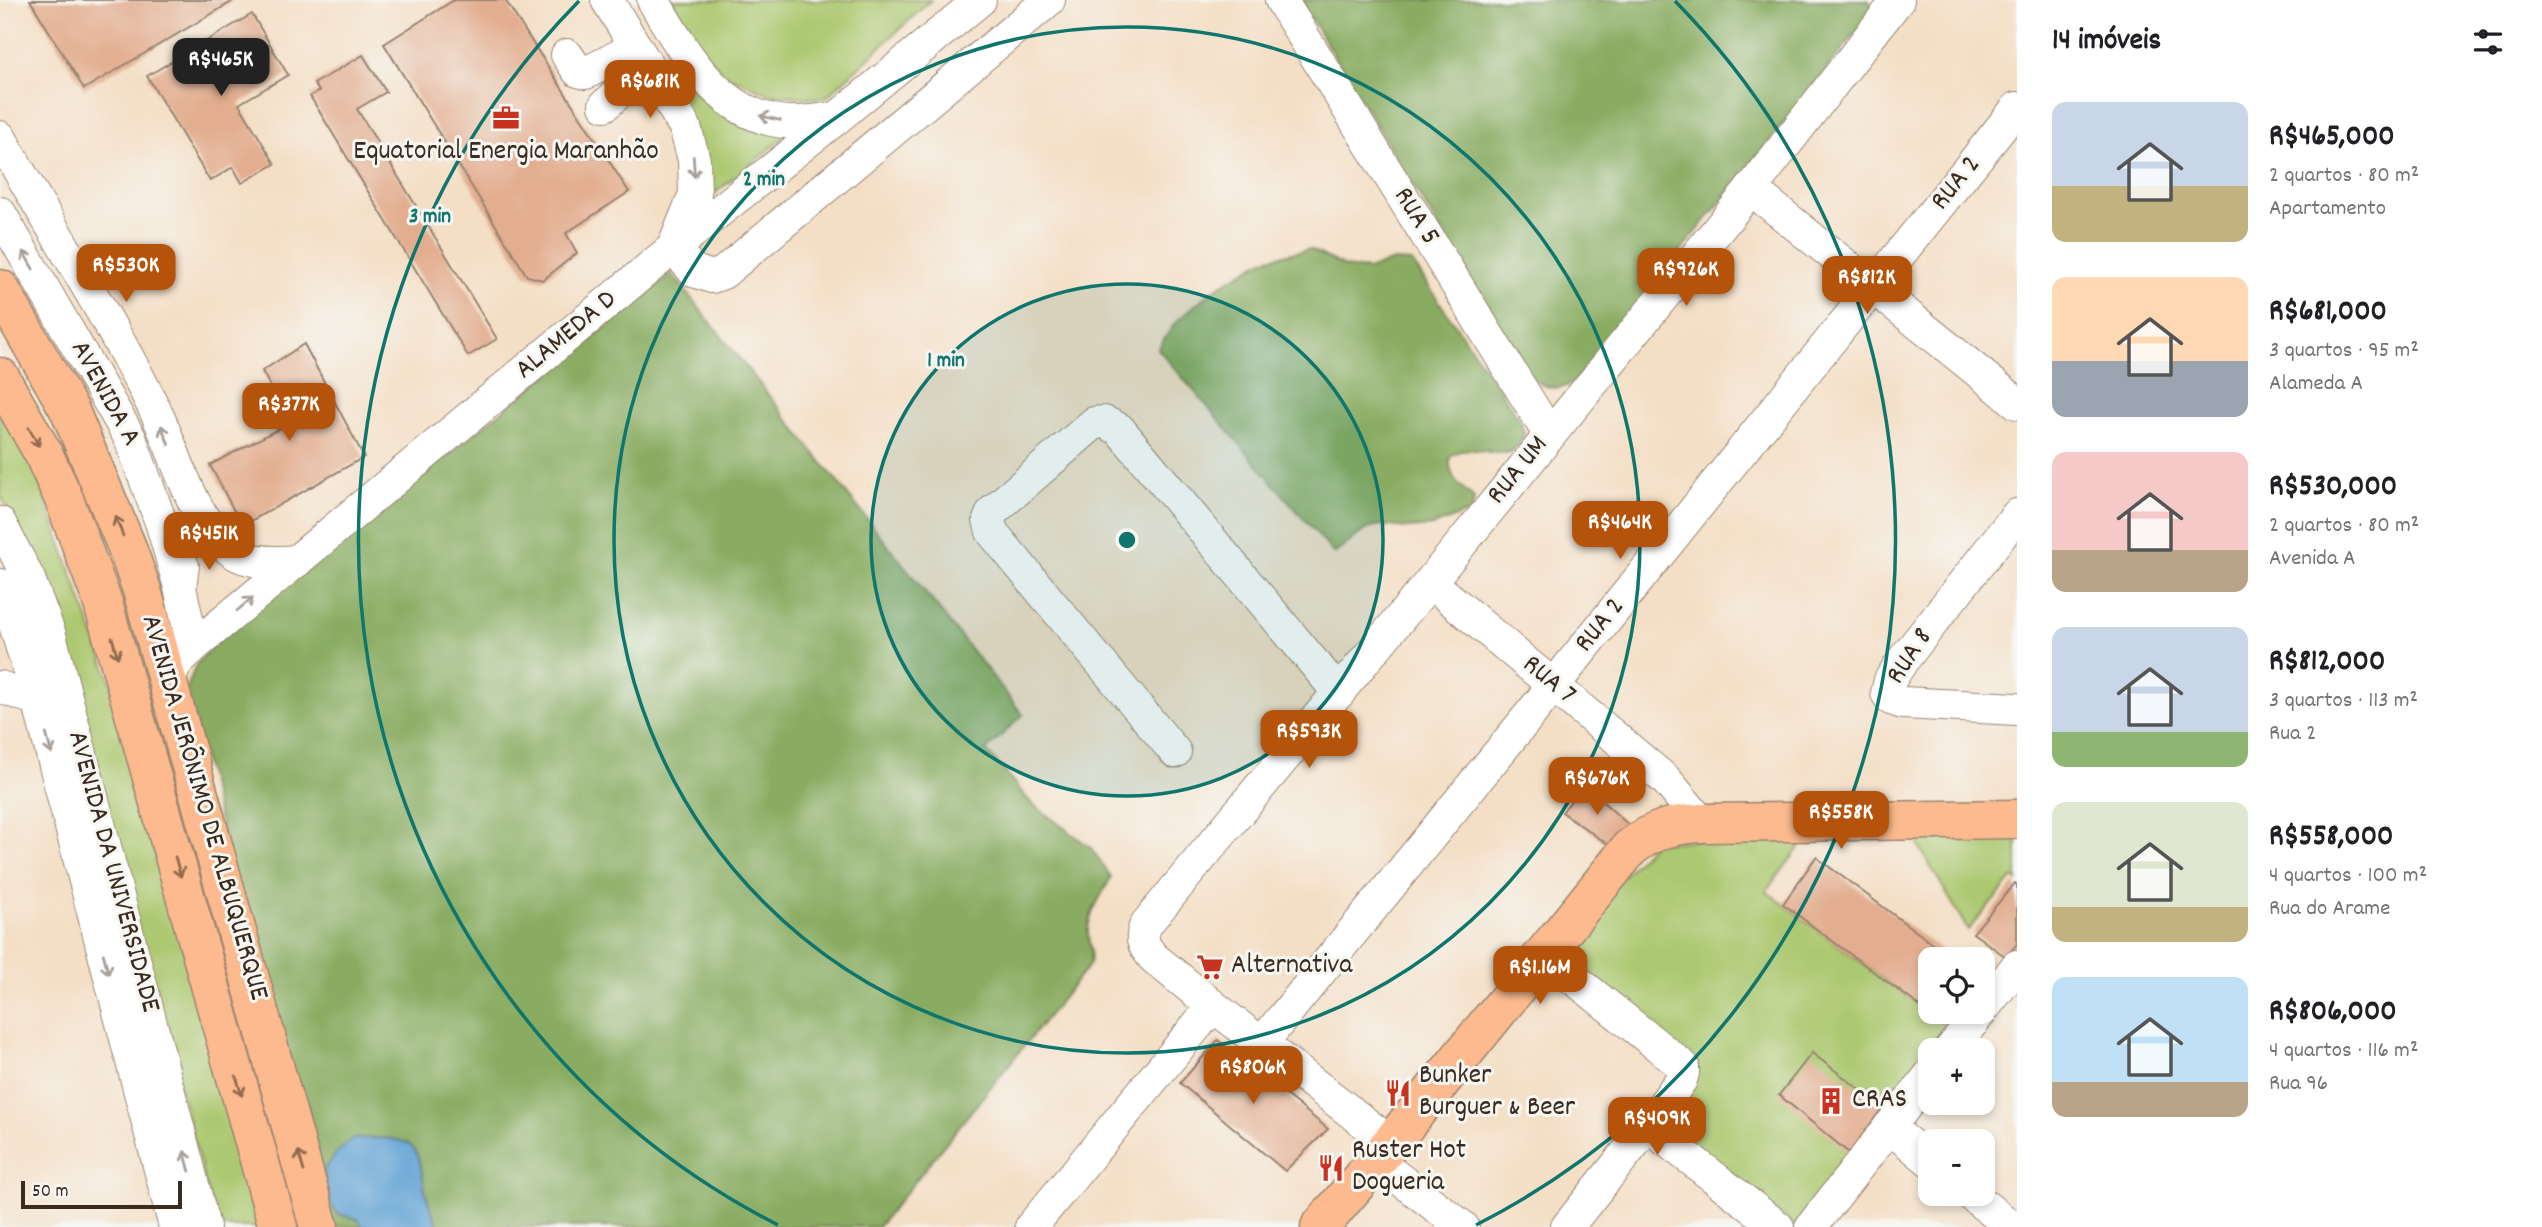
<!DOCTYPE html>
<html lang="pt">
<head>
<meta charset="utf-8">
<style>
  :root { --surface:#fff; --page:#f2f2f2; --text:#202124; --muted:#757577; --accent:#b45309 }
  body { margin:0; font-family:Dekko,sans-serif; background:var(--page); color:var(--text); height:100vh; display:flex; flex-direction:column; font-size:26px; white-space:nowrap }
  * { box-sizing:border-box; margin:0 }
  p { font-size:23px; color:var(--muted) }
  .icon { flex:none; width:38px; height:38px; fill:none; stroke:currentColor; stroke-width:2; stroke-linecap:round; stroke-linejoin:round }
  .map { position:relative; flex:1; overflow:hidden }
  .details { display:flex; flex-direction:column; background:var(--surface); width:525px }
  .details>* { flex:none }
  .controls { position:absolute; left:1918px; top:947px; display:grid; gap:14px }
  .controls a { display:grid; place-items:center; width:77px; height:77px; border-radius:14px; background:var(--surface); box-shadow:0 4px 10px #0003; font-size:35px }
  .scale { position:absolute; left:21px; bottom:18px; width:161px; box-sizing:border-box; padding-left:7px; border:4px solid #3b2a1e; border-top:0; font-size:19px; line-height:24px; white-space:nowrap; color:#3b2a1e; -webkit-text-stroke:5px #f6f6f2; paint-order:stroke }
  .price { position:absolute; translate:-50% -60px; padding:0 16px; border-radius:14px; background:var(--accent); color:#fff; font-size:23px; line-height:46px; filter:drop-shadow(0 2px 4px #0008) }
  .price::after { content:''; position:absolute; left:50%; top:42px; width:21px; height:16px; margin-left:-10px; background:inherit; clip-path:polygon(0 0,100% 0,50% 100%) }
  .price.active { background:#222; color:#fff }
  ul { padding:0; list-style:none }
  li { display:flex; align-items:center; gap:21px; height:175px; padding:0 35px }
  li span { display:grid; place-items:center; flex:none; width:196px; height:140px; border-radius:14px; color:#555 }
  li>.icon { margin-inline-start:auto }
  span .icon { width:84px; height:84px; fill:#fffc; stroke-width:1 }
  li b { font-size:30px }
  h2 { display:flex; justify-content:space-between; align-items:center; height:84px; padding:0 35px; font-size:30px }
  main { display:flex; flex:1; min-height:0 }
  .map>svg:first-child { display:block }
  .green { fill:#acc86f; stroke:#747946; stroke-width:2 }
  .forest { fill:#89ac62; stroke:#626b40; stroke-width:2 }
  .water { fill:#60a2d4; stroke:#4e6679; stroke-width:2 }
  .building { fill:#e3ad8f }
  .lines { fill:none; stroke-linecap:round; stroke-linejoin:round }
  .minor-casing { stroke:#988472; stroke-width:34 }
  .major-casing { stroke:#988472; stroke-width:41 }
  .minor { stroke:#fff; stroke-width:32 }
  .major { stroke:#fcba8e; stroke-width:38 }
  .oneway { stroke:#a79f9a }
  .oneway2 { stroke:#926b50 }
  .ring { fill:none; stroke:#0f766e; stroke-width:3.5 }
  .labels { text-anchor:middle; dominant-baseline:central; stroke-width:6; stroke-linejoin:round; paint-order:stroke }
  .poi-label { font-size:28px; fill:#3b2a1e; stroke:#f6f6f2; text-anchor:start }
  .street-label { font-size:28px; fill:#3b2a1e; stroke:#f6f6f2 }
  .centre { fill:#0f766e; stroke:#f6f6f2; stroke-width:3.5 }
  .ring-label { font-size:21px; text-anchor:middle; font-weight:bold; fill:#0f766e; stroke:#f6f6f2; stroke-width:6; stroke-linejoin:round; paint-order:stroke }
</style>
</head>
<body>
<main>
<div class="map">
<svg width="2017" height="1227" viewBox="0 0 2017 1227">
  <rect width="100%" height="100%" fill="#f6f6f2"/>
  <filter id="ink" filterUnits="userSpaceOnUse"><feTurbulence type="fractalNoise" baseFrequency=".0143" numOctaves="2"/><feDisplacementMap in="SourceGraphic" scale="14" xChannelSelector="R" yChannelSelector="G"/><feConvolveMatrix kernelMatrix="1 2 1 2 8 2 1 2 1" color-interpolation-filters="sRGB"/></filter>
  <filter id="wash" filterUnits="userSpaceOnUse"><feTurbulence type="fractalNoise" baseFrequency=".00686" numOctaves="4" result="noise"/><feDisplacementMap in="SourceGraphic" scale="28" xChannelSelector="R" yChannelSelector="G"/><feGaussianBlur stdDeviation="1.57" result="paint"/><feColorMatrix in="noise" values="0 0 0 0 0 0 0 0 0 0 0 0 0 0 0 0 0 1.4 0 .05"/><feComposite in="paint" operator="in"/></filter>
  <g filter="url(#wash)">
    <rect width="100%" height="100%" fill="#f4dfc6"/>
    <g class="green">
      <path d="M 671,0 L 931,0 L 824,99 L 769,94 L 724,74 L 697,43 Z"/>
      <path d="M 672,63 C 695,89 717,120 752,129 C 764,132 778,131 790,132 L 709,198 L 665,69 Z"/>
      <path d="M 0,408 L 32,463 L 118,702 L 257,1227 L 217,1227 L 41,569 L 0,495 Z"/>
      <path d="M 2017,833 L 2017,881 L 2013,878 L 1968,930 L 1913,836 Z"/>
      <path d="M 1785,834 L 1802,844 L 1766,891 L 1945,1025 L 1795,1226 L 1663,1126 L 1698,1065 L 1553,951 L 1654,843 Z"/>
    </g>
    <g class="forest">
      <path d="M 1300,0 L 1868,0 L 1875,9 L 1576,382 C 1557,391 1545,389 1529,376 Z"/>
      <path d="M 1310,249 L 1345,267 L 1368,270 L 1391,261 L 1412,262 L 1520,420 L 1524,434 C 1511,467 1491,447 1466,450 C 1461,450 1455,454 1450,456 C 1448,478 1458,484 1474,498 L 1472,511 L 1433,526 L 1408,528 L 1380,525 L 1365,530 L 1334,554 L 1158,349 L 1175,323 L 1211,291 L 1265,259 Z"/>
      <path d="M 672,274 L 1023,715 L 986,750 L 1031,803 L 1091,848 L 1111,877 C 1103,893 1089,913 1088,930 C 1087,944 1093,948 1090,964 L 878,1227 L 324,1227 L 186,690 L 196,665 L 218,640 Z"/>
    </g>
    <path class="water" d="M 372,1138 C 420,1138 417,1149 425,1190 C 428,1203 434,1215 438,1227 L 362,1227 L 358,1219 L 338,1214 L 331,1205 L 323,1181 L 324,1170 L 336,1154 L 352,1139 Z"/>
    <g id="blocks">
      <g class="building">
        <path d="M 30,0 L 235,0 L 84,89 Z"/>
        <path d="M 454,0 L 505,0 L 629,192 L 566,233 L 577,253 L 543,280 L 527,276 L 384,44 Z"/>
        <path d="M 252,14 L 288,75 L 239,104 L 275,164 L 242,183 L 233,167 L 210,181 L 147,76 Z"/>
        <path d="M 363,55 L 386,92 L 357,109 L 497,339 L 468,356 L 310,96 L 319,91 L 314,84 Z"/>
        <path d="M 304,344 L 364,457 L 242,526 L 210,465 L 290,423 L 262,371 Z"/>
        <path d="M 1584,785 L 1632,828 L 1613,848 L 1562,812 Z"/>
        <path d="M 1816,857 L 1953,959 L 1930,959 L 1930,1012 L 1956,1012 L 1945,1025 L 1783,904 Z"/>
        <path d="M 2015,883 L 2017,885 L 2017,944 L 2006,957 L 1973,933 Z"/>
        <path d="M 1218,1040 L 1328,1129 L 1285,1171 L 1180,1083 Z"/>
        <path d="M 1812,1053 L 1883,1107 L 1849,1153 L 1779,1095 Z"/>
      </g>
    </g>
  </g>
  <g filter="url(#ink)">
    <use href="#blocks" fill-opacity="0" stroke="#988472" stroke-width="2"/>
    <g class="lines">
      <defs>
        <g id="minor">
          <path d="M 607,0 L 685,127 L 694,160 L 695,194 L 673,248 L 694,271 L 712,277 L 723,273 L 1049,0"/>
          <path d="M 653,0 C 681,47 713,107 772,120 C 793,125 816,120 837,118"/>
          <path d="M 1281,0 L 1549,434"/>
          <path d="M 567,55 L 578,71 L 586,73 L 636,47"/>
          <path d="M 605,105 L 648,66"/>
          <path d="M 0,137 C 50,228 109,316 155,410 C 178,457 189,514 230,550 C 247,564 275,563 297,561"/>
          <path d="M 1751,189 L 2017,403"/>
          <path d="M 0,213 L 130,438 L 162,525 L 180,587"/>
          <path d="M 2017,515 L 1903,660 L 1890,680 L 1887,693 L 1891,699 L 1903,703 L 2017,709"/>
          <path d="M 0,523 L 29,579 L 50,635 L 204,1227"/>
          <path d="M 183,566 L 180,587 L 193,647"/>
          <path d="M 1430,582 L 1666,780 L 1702,823"/>
          <path d="M 0,585 L 11,612 L 38,700 L 175,1227"/>
          <path d="M 168,684 L 176,663 L 193,647 L 673,248 L 837,118 L 980,0"/>
          <path d="M 0,687 L 38,700 L 52,702"/>
          <path d="M 1175,752 L 992,532 L 989,520 L 993,511 L 1094,423 L 1104,422 L 1119,429 L 1339,693"/>
          <path d="M 1543,954 L 1683,1066 L 1683,1073 L 1681,1080 L 1648,1126 L 1567,1227"/>
          <path d="M 1983,1009 L 2017,966"/>
          <path d="M 1262,1043 L 1554,685 L 2017,108"/>
          <path d="M 1950,1050 L 1981,1012"/>
          <path d="M 1648,1126 L 1778,1227"/>
          <path d="M 1889,1127 L 1930,1161"/>
          <path d="M 1391,1143 L 1213,1006 L 1154,958 C 1143,946 1139,938 1147,923 L 1430,582 L 1751,189 L 1898,0"/>
          <path d="M 1376,1161 L 1463,1227"/>
          <path d="M 1970,1194 L 2012,1227"/>
          <path d="M 1031,1227 L 1213,1006"/>
          <path d="M 1811,1227 L 1930,1075"/>
        </g>
        <g id="major">
          <path d="M 0,289 L 70,411 L 126,545 L 142,590 L 319,1227"/>
          <path d="M 0,377 L 43,453 L 64,499 L 103,603 L 278,1227"/>
          <path d="M 1320,1227 L 1391,1143 L 1630,848 C 1655,829 1670,825 1702,823 L 2017,819"/>
        </g>
      </defs>
      <use href="#minor" class="minor-casing"/>
      <use href="#major" class="major-casing"/>
      <use href="#minor" class="minor"/>
      <use href="#major" class="major"/>
    </g>
    <defs><path id="oneway-shaft" d="M-6 0H5M1.5-3L5.5 0L1.5 3" fill="none" stroke-width="1.6" stroke-linecap="round" stroke-linejoin="round" transform="scale(1.75)"/></defs>
    <g class="oneway">
      <use href="#oneway-shaft" transform="translate(770 118) rotate(-167)"/>
      <use href="#oneway-shaft" transform="translate(694 167) rotate(86)"/>
      <use href="#oneway-shaft" transform="translate(28 260) rotate(-120)"/>
      <use href="#oneway-shaft" transform="translate(165 435) rotate(-112)"/>
      <use href="#oneway-shaft" transform="translate(245 604) rotate(-40)"/>
      <use href="#oneway-shaft" transform="translate(49 744) rotate(75)"/>
      <use href="#oneway-shaft" transform="translate(106 964) rotate(75)"/>
      <use href="#oneway-shaft" transform="translate(187 1161) rotate(-105)"/>
    </g>
    <g class="oneway2">
      <use href="#oneway-shaft" transform="translate(34 437) rotate(61)"/>
      <use href="#oneway-shaft" transform="translate(119 526) rotate(-112)"/>
      <use href="#oneway-shaft" transform="translate(115 648) rotate(74)"/>
      <use href="#oneway-shaft" transform="translate(178 867) rotate(74)"/>
      <use href="#oneway-shaft" transform="translate(239 1086) rotate(74)"/>
      <use href="#oneway-shaft" transform="translate(301 1161) rotate(-106)"/>
    </g>
  </g>
  <circle cx="1127" cy="540" r="256" fill="#0f766e" fill-opacity=".12"/>
  <g class="ring">
    <circle cx="1127" cy="540" r="256"/>
    <circle cx="1127" cy="540" r="513"/>
    <path d="M778 1225A769 769 0 0 1 579 1M1675 1A769 769 0 0 1 1476 1225"/>
  </g>
  <defs>
    <symbol id="office-bare" viewBox="-9 -9 18 18"><path d="M-6-3h4V-5.5h4V-3h4V5H-6ZM-1-4.5V-3h2v-1.5ZM-6 0V1H6V0Z" fill="#c8321e" stroke="#f6f6f2" stroke-width="2.5" paint-order="stroke"/></symbol>
    <symbol id="supermarket-bare" viewBox="-9 -9 18 18"><path d="M-6-5.5h2.5l.6 2H6L4.5 2H-2.5L-4.4-4H-6ZM-1.5 3.2a1.3 1.3 0 1 0 .1 0ZM3 3.2a1.3 1.3 0 1 0 .1 0Z" fill="#c8321e" stroke="#f6f6f2" stroke-width="2.5" paint-order="stroke"/></symbol>
    <symbol id="restaurant-bare" viewBox="-9 -9 18 18"><path d="M-5-6h1v4h1v-4h1v4h1v-4h1v5L-1.5 .5V6h-2V.5L-5-1ZM5-6V6H3V1.5H1.5Q1.5-4 5-6Z" fill="#c8321e" stroke="#f6f6f2" stroke-width="2.5" paint-order="stroke"/></symbol>
    <symbol id="building-bare" viewBox="-9 -9 18 18"><path d="M-4-6H4V6H1V3H-1V6H-4ZM-2.5-4.3h1.7v1.8h-1.7ZM.8-4.3h1.7v1.8H.8ZM-2.5-1h1.7V.8h-1.7ZM.8-1h1.7V.8H.8Z" fill="#c8321e" stroke="#f6f6f2" stroke-width="2.5" paint-order="stroke"/></symbol>
  </defs>
  <g fill-rule="evenodd">
    <use href="#office-bare" x="487" y="99" width="38" height="38"/>
    <use href="#supermarket-bare" x="1191" y="948" width="38" height="38"/>
    <use href="#restaurant-bare" x="1379" y="1074" width="38" height="38"/>
    <use href="#building-bare" x="1812" y="1082" width="38" height="38"/>
    <use href="#restaurant-bare" x="1312" y="1149" width="38" height="38"/>
  </g>
  <g class="labels">
    <g class="poi-label">
      <text x="506" y="153" text-anchor="middle">Equatorial Energia Maranhão</text>
      <text x="1231" y="967">Alternativa</text>
      <text x="1419" y="1077">Bunker<tspan x="1419" dy="32">Burguer &amp; Beer</tspan></text>
      <text x="1852" y="1101">CRAS</text>
      <text x="1352" y="1152">Ruster Hot<tspan x="1352" dy="32">Dogueria</tspan></text>
    </g>
    <g class="street-label">
      <text transform="translate(1957 184) rotate(-51)">RUA 2</text>
      <text transform="translate(1415 217) rotate(58)">RUA 5</text>
      <text transform="translate(567 336) rotate(-40)">ALAMEDA D</text>
      <text transform="translate(104 394) rotate(61)">AVENIDA A</text>
      <text transform="translate(1519 471) rotate(-51)">RUA UM</text>
      <text transform="translate(1601 626) rotate(-51)">RUA 2</text>
      <text transform="translate(1911 657) rotate(-57)">RUA 8</text>
      <text transform="translate(1548 681) rotate(40)">RUA 7</text>
      <text transform="translate(203 808) rotate(74)">AVENIDA JERÔNIMO DE ALBUQUERQUE</text>
      <text transform="translate(112 872) rotate(75)">AVENIDA DA UNIVERSIDADE</text>
    </g>
  </g>
  <circle cx="1127" cy="540" r="10" class="centre"/>
  <g class="ring-label">
    <text x="764" y="185">2 min</text>
    <text x="430" y="222">3 min</text>
    <text x="946" y="366">1 min</text>
  </g>
</svg>
<div class="controls">
<a><svg class="icon" aria-label="locate" viewBox="0 0 24 24"><circle cx="12" cy="12" r="6"/><path d="M12 2v4M12 18v4M2 12h4M18 12h4"/></svg></a>
<a>+</a>
<a>−</a>
</div>
<div class="scale">50 m</div>
<b class="price active" style="left:221px;top:98px">R$465K</b>
<b class="price" style="left:650px;top:120px">R$681K</b>
<b class="price" style="left:126px;top:304px">R$530K</b>
<b class="price" style="left:1686px;top:308px">R$926K</b>
<b class="price" style="left:1867px;top:316px">R$812K</b>
<b class="price" style="left:289px;top:443px">R$377K</b>
<b class="price" style="left:1620px;top:561px">R$464K</b>
<b class="price" style="left:209px;top:572px">R$451K</b>
<b class="price" style="left:1309px;top:770px">R$593K</b>
<b class="price" style="left:1597px;top:817px">R$676K</b>
<b class="price" style="left:1841px;top:851px">R$558K</b>
<b class="price" style="left:1540px;top:1006px">R$1.16M</b>
<b class="price" style="left:1253px;top:1106px">R$806K</b>
<b class="price" style="left:1657px;top:1157px">R$409K</b>
</div>
<section class="details">
<h2>14 imóveis<svg class="icon" aria-label="filters" viewBox="0 0 24 24"><path d="M4 7h16M4 17h16"/><circle cx="9" cy="7" r="2"/><circle cx="15" cy="17" r="2"/></svg></h2>
<ul>
<li><span style="background:linear-gradient(#c9d6e8 60%,#c2b280 0)"><svg class="icon" aria-label="home" viewBox="0 0 24 24"><path d="M3 11l9-7 9 7M6 9v11h12V9"/></svg></span><div><b>R$465,000</b><p>2 quartos · 80 m²</p><p>Apartamento</p></div></li>
<li><span style="background:linear-gradient(#ffd9b3 60%,#9aa5b1 0)"><svg class="icon" aria-label="home" viewBox="0 0 24 24"><path d="M3 11l9-7 9 7M6 9v11h12V9"/></svg></span><div><b>R$681,000</b><p>3 quartos · 95 m²</p><p>Alameda A</p></div></li>
<li><span style="background:linear-gradient(#f6c9c9 70%,#b9a48a 0)"><svg class="icon" aria-label="home" viewBox="0 0 24 24"><path d="M3 11l9-7 9 7M6 9v11h12V9"/></svg></span><div><b>R$530,000</b><p>2 quartos · 80 m²</p><p>Avenida A</p></div></li>
<li><span style="background:linear-gradient(#c9d6e8 75%,#8fb573 0)"><svg class="icon" aria-label="home" viewBox="0 0 24 24"><path d="M3 11l9-7 9 7M6 9v11h12V9"/></svg></span><div><b>R$812,000</b><p>3 quartos · 113 m²</p><p>Rua 2</p></div></li>
<li><span style="background:linear-gradient(#dfe7d0 75%,#c2b280 0)"><svg class="icon" aria-label="home" viewBox="0 0 24 24"><path d="M3 11l9-7 9 7M6 9v11h12V9"/></svg></span><div><b>R$558,000</b><p>4 quartos · 100 m²</p><p>Rua do Arame</p></div></li>
<li><span style="background:linear-gradient(#bfe0f5 75%,#b9a48a 0)"><svg class="icon" aria-label="home" viewBox="0 0 24 24"><path d="M3 11l9-7 9 7M6 9v11h12V9"/></svg></span><div><b>R$806,000</b><p>4 quartos · 116 m²</p><p>Rua 96</p></div></li>
</ul>
</section>
</main>
</body>
</html>
